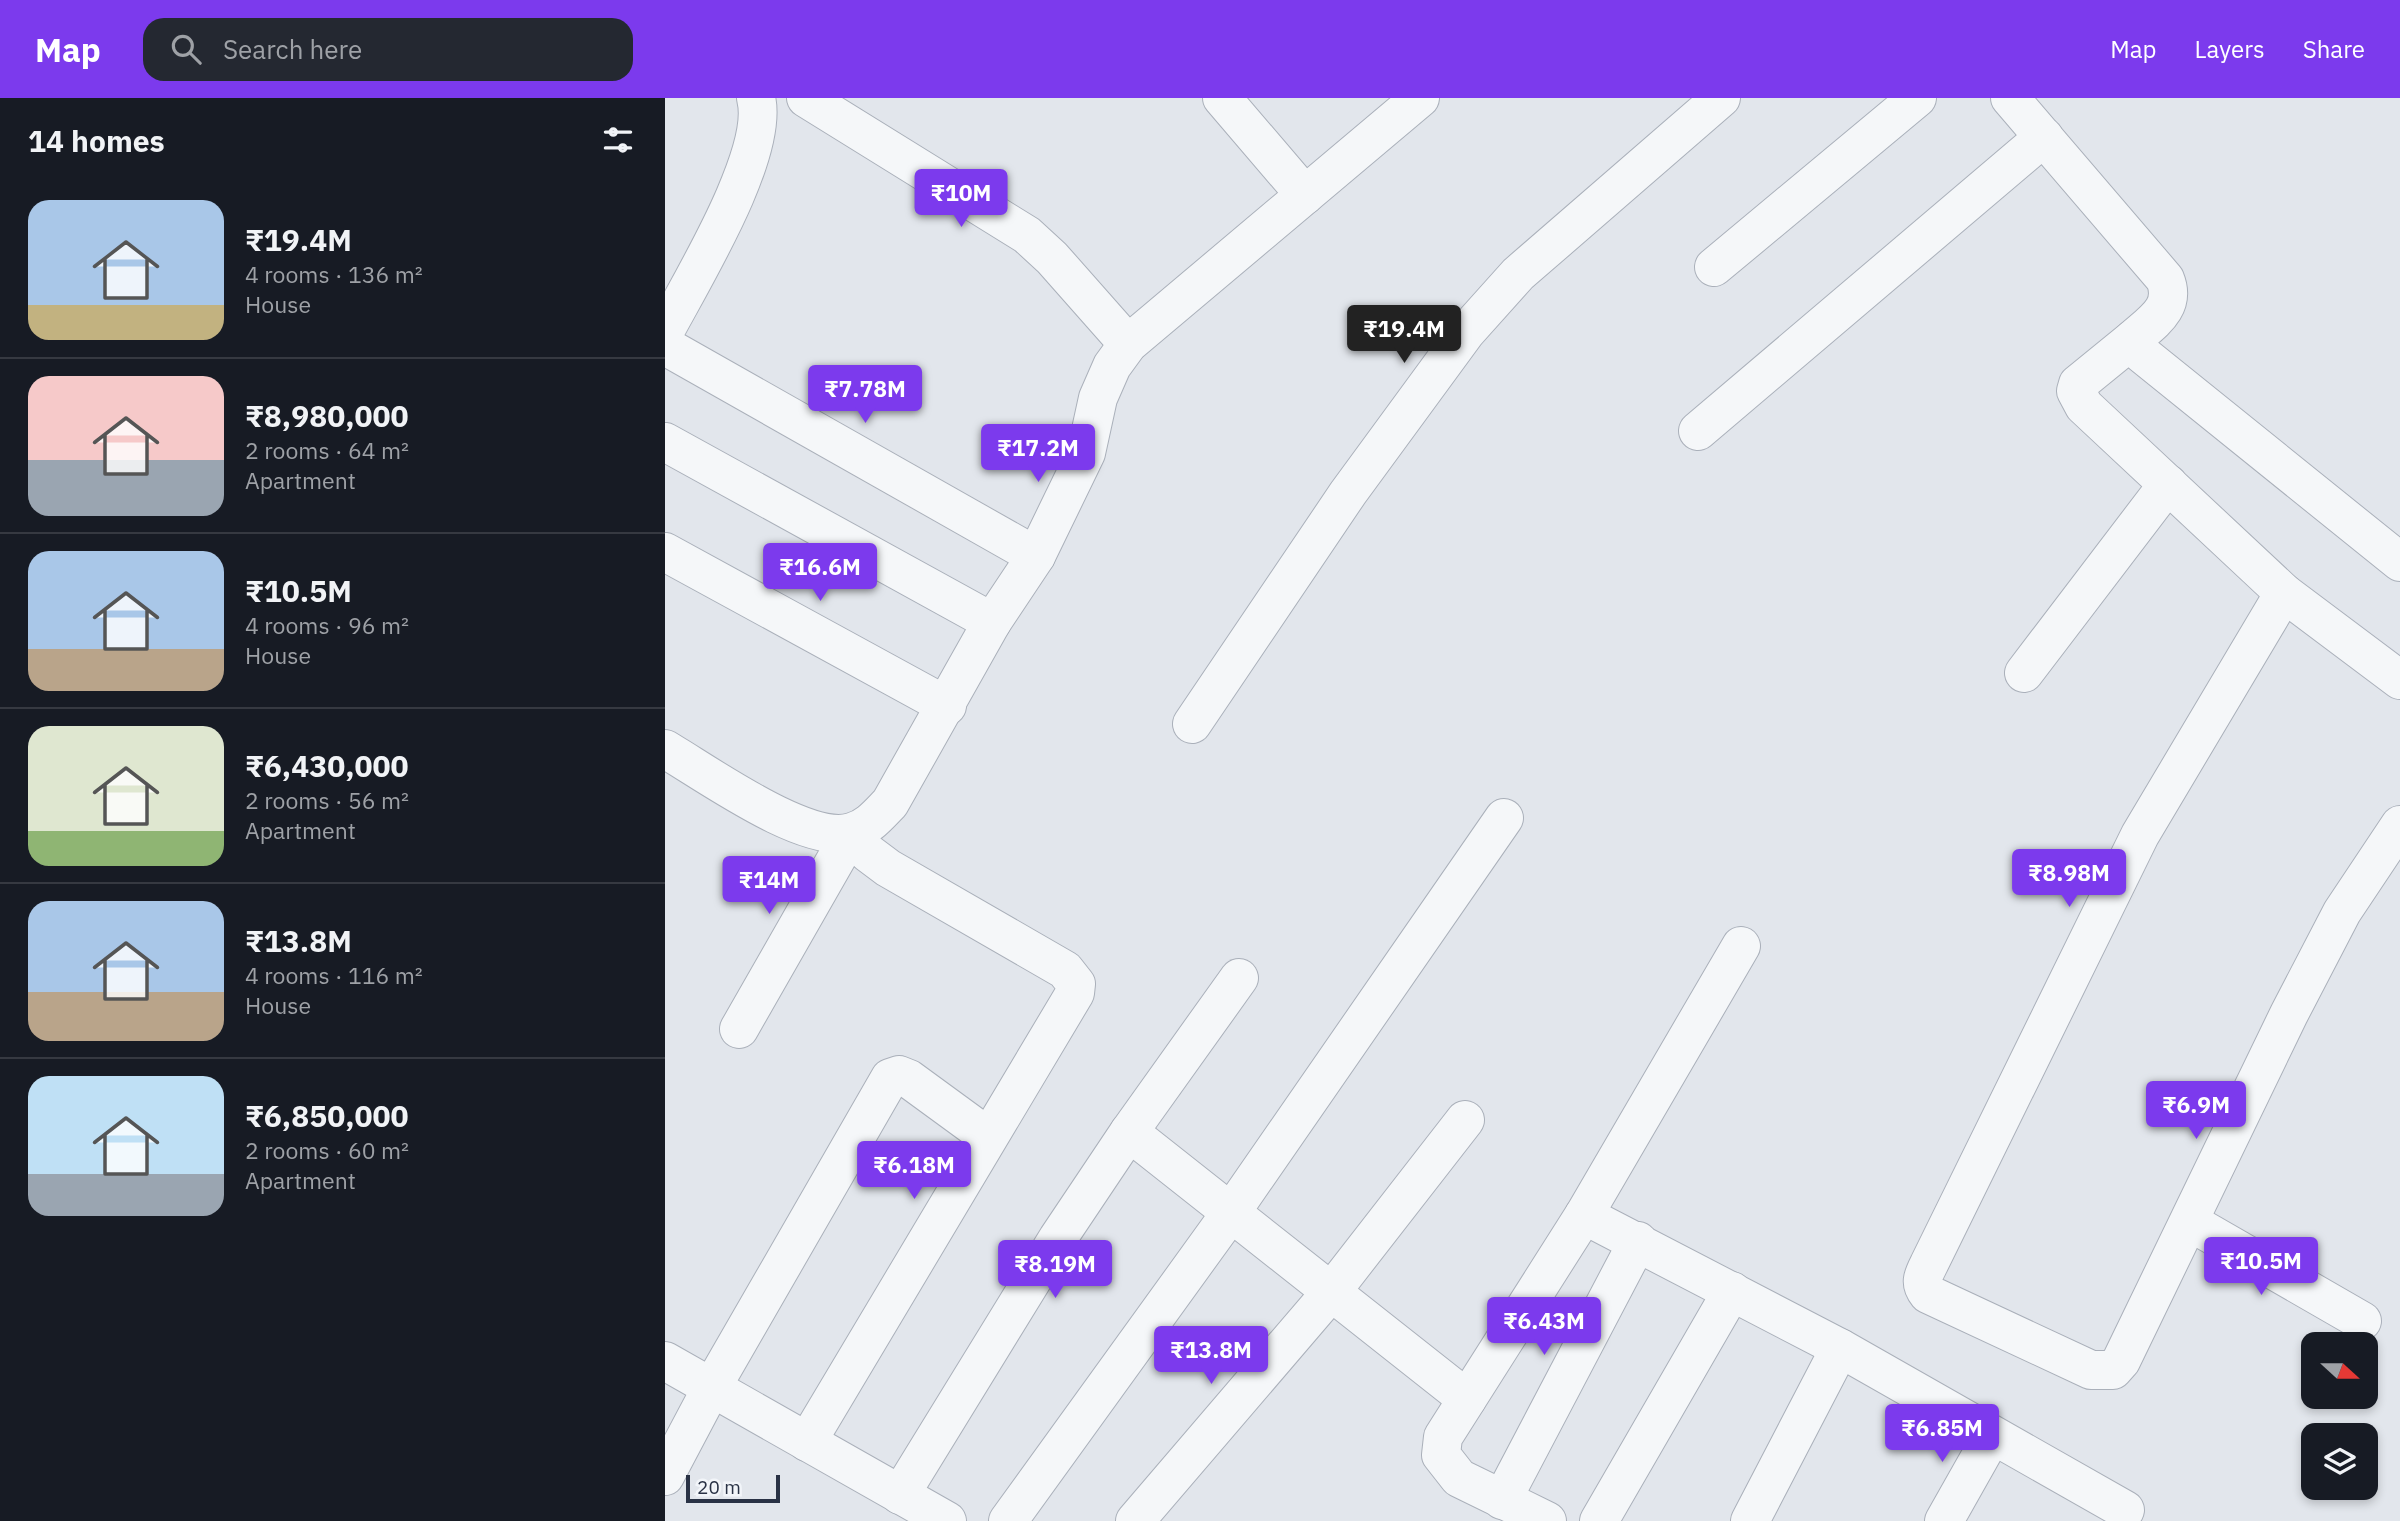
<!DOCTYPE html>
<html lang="en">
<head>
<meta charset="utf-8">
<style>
  :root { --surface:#171b24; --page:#242831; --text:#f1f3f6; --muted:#9ea1a6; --line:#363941; --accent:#7c3aed }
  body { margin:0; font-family:"IBM Plex Sans",sans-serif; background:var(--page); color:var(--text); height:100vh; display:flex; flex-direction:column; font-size:26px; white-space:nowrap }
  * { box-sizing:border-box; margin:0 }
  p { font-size:23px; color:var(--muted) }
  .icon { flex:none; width:38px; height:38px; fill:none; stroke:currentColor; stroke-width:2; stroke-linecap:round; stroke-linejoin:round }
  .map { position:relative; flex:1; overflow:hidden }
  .details { display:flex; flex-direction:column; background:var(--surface); width:665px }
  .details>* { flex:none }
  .needle { width:46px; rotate:111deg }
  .controls { position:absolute; left:1636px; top:1234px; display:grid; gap:14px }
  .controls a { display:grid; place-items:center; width:77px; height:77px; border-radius:14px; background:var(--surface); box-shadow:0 4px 10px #0003; font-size:35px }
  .scale { position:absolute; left:21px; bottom:18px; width:94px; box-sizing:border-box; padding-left:7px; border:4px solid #293245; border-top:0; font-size:19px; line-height:24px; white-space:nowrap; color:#293245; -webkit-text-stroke:5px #f2f5f9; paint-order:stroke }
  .price { position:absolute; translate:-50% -60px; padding:0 16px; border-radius:7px; background:var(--accent); color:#fff; font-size:23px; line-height:46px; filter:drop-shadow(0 2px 4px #0008) }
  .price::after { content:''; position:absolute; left:50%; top:42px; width:21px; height:16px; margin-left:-10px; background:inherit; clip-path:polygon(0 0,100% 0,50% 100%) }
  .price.current { background:#222; color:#fff }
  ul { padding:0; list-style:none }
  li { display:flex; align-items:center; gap:21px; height:175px; padding:0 28px }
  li+li { border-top:2px solid var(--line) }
  li span { display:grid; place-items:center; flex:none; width:196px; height:140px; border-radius:21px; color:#555 }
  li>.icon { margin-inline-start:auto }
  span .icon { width:84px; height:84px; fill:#fffc; stroke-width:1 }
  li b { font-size:30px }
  h2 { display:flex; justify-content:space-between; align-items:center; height:84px; padding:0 28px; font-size:30px }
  header { display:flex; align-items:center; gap:42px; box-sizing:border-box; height:98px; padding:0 35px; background:var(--accent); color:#fff }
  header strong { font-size:33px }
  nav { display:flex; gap:38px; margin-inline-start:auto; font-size:24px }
  .search { width:490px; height:63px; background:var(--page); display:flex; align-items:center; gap:18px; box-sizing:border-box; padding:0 24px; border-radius:21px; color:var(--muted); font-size:26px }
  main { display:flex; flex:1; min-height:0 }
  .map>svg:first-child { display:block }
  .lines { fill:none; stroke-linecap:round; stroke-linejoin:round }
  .minor-casing { stroke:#aab0ba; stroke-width:40 }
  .minor { stroke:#f5f7f9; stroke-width:38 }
</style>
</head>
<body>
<header>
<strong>Map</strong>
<div class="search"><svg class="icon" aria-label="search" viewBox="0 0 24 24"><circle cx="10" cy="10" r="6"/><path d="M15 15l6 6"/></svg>Search here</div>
<nav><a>Map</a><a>Layers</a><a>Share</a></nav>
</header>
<main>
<section class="details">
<h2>14 homes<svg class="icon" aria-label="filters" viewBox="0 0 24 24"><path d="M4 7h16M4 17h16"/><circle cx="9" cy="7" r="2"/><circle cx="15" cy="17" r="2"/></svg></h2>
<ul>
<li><span style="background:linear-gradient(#a9c7e8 75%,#c2b280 0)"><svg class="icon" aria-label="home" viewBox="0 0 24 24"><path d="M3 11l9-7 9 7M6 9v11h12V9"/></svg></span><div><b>₹19.4M</b><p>4 rooms · 136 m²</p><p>House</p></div></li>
<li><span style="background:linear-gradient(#f6c9c9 60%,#9aa5b1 0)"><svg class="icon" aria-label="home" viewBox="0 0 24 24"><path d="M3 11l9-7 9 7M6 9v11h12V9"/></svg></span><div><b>₹8,980,000</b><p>2 rooms · 64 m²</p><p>Apartment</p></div></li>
<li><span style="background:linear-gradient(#a9c7e8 70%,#b9a48a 0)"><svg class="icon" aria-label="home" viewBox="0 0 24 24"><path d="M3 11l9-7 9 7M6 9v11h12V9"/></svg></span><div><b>₹10.5M</b><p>4 rooms · 96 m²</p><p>House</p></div></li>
<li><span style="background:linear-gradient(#dfe7d0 75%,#8fb573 0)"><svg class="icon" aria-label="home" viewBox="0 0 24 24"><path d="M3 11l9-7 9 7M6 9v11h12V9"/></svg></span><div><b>₹6,430,000</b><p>2 rooms · 56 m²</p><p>Apartment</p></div></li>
<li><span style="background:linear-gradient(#a9c7e8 65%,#b9a48a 0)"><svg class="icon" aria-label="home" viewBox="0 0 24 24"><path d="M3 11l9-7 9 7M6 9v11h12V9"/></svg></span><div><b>₹13.8M</b><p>4 rooms · 116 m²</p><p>House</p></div></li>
<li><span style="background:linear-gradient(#bfe0f5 70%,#9aa5b1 0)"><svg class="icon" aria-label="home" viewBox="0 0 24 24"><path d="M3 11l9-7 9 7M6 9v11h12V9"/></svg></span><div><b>₹6,850,000</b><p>2 rooms · 60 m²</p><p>Apartment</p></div></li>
</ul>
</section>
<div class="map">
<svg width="1735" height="1423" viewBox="0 0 1735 1423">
  <rect width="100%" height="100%" fill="#e2e6ec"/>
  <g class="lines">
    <defs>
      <g id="minor">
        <path d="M 141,0 L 362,137 L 387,160 L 463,246"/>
        <path d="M 557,0 L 640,97"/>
        <path d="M 1345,0 L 1500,181 C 1512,210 1487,224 1467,242 L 1477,256 L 1735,464"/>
        <path d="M 1049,169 L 1252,0"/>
        <path d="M 0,233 C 27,182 105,55 91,0"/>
        <path d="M 1467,242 L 1413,286 L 1411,293 L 1419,308 L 1619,495 L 1735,582"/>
        <path d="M 0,248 L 371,458"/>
        <path d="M 1033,333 L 1379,39"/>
        <path d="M 0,344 L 327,524"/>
        <path d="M 0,454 L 282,608"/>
        <path d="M 1619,495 L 1475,737 L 1264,1166 C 1258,1178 1254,1185 1263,1196 L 1426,1272 L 1448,1272 L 1456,1263 L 1624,916 L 1677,814 L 1735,727"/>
        <path d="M 1359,575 L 1503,386"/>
        <path d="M 527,626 L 683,395 L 801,234 L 853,176 L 1056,0"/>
        <path d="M 0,651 C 41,675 142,748 187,734 C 204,729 213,717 225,705 L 327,524 L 371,458 L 421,355 L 433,300 L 447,268 L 463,246 L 755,0"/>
        <path d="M 74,931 L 186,735 L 203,755 L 223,770 L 400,872 L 411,886 L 410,895 L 142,1344"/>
        <path d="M 464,1034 L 574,880"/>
        <path d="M 919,1117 L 1175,1250 L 1460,1412"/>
        <path d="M 1525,1124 L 1697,1223"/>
        <path d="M 0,1263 L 282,1423"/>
        <path d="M 0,1378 L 47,1289 L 225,980 L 234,977 L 244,981 L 322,1038"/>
        <path d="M 235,1397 L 393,1140 L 464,1034 L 802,1301"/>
        <path d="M 837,1402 L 973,1143"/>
        <path d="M 343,1423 L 567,1113 L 839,720"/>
        <path d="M 470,1423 L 667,1193 L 800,1022"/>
        <path d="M 882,1423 L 794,1380 L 776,1357 L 778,1339 L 919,1117 L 1076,848"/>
        <path d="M 934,1423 L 1067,1193"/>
        <path d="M 1085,1423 L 1175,1250"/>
        <path d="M 1279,1423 L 1327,1338"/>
      </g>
    </defs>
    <use href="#minor" class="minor-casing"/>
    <use href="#minor" class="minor"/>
  </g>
</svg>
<div class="controls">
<a><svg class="needle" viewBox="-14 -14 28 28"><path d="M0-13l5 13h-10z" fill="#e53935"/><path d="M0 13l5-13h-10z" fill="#9ea1a6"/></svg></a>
<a><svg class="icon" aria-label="layers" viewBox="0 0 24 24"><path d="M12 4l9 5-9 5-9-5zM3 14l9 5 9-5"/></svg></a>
</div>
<div class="scale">20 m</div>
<b class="price" style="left:296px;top:131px">₹10M</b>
<b class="price current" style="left:739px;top:267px">₹19.4M</b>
<b class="price" style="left:200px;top:327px">₹7.78M</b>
<b class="price" style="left:373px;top:386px">₹17.2M</b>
<b class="price" style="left:155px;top:505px">₹16.6M</b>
<b class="price" style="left:1404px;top:811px">₹8.98M</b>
<b class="price" style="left:104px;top:818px">₹14M</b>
<b class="price" style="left:1531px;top:1043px">₹6.9M</b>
<b class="price" style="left:249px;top:1103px">₹6.18M</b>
<b class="price" style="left:1596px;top:1199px">₹10.5M</b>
<b class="price" style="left:390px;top:1202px">₹8.19M</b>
<b class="price" style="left:879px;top:1259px">₹6.43M</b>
<b class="price" style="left:546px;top:1288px">₹13.8M</b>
<b class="price" style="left:1277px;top:1366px">₹6.85M</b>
</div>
</main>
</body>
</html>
